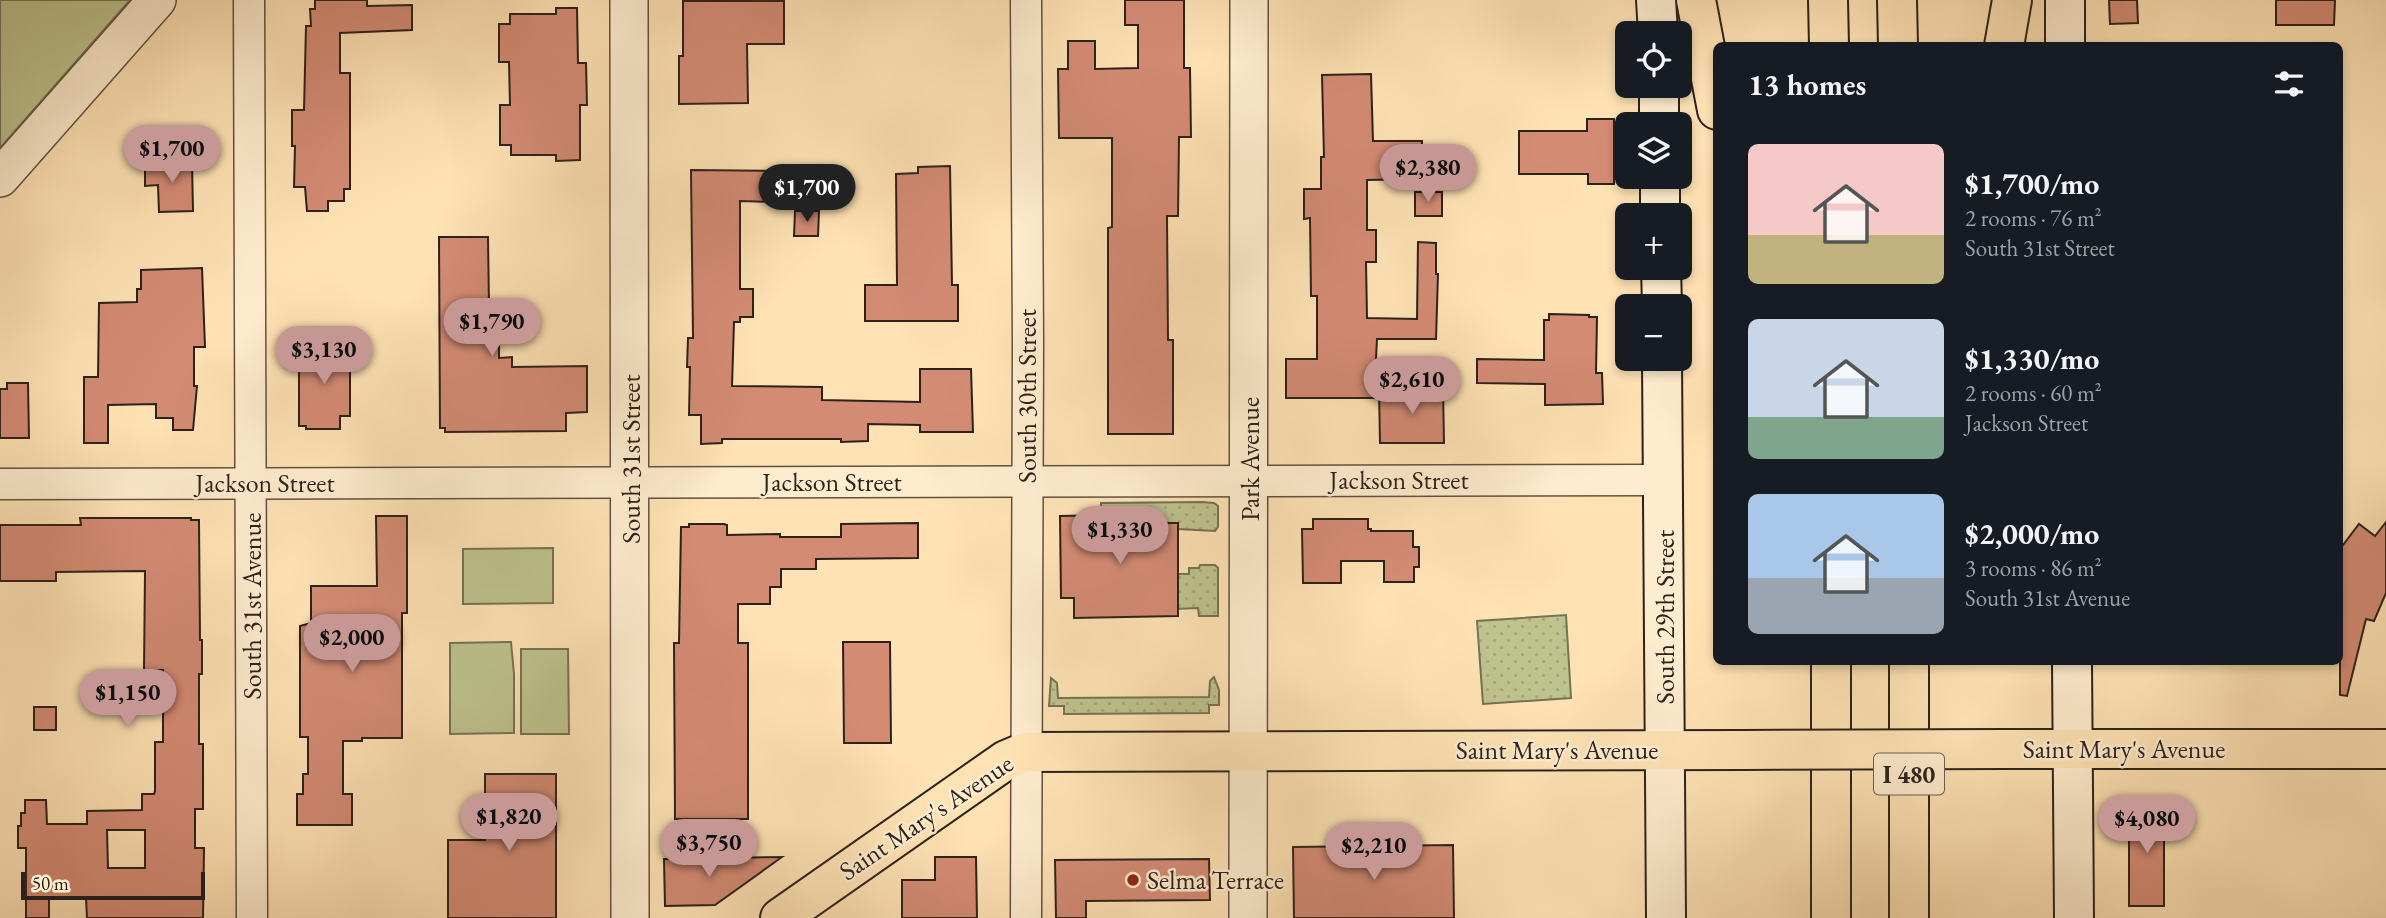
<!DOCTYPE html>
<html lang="en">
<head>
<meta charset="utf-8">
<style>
  :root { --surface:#171b24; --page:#242831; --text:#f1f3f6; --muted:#9ea1a6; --accent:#c59692 }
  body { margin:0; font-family:"EB Garamond",serif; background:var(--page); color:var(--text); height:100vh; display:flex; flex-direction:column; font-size:26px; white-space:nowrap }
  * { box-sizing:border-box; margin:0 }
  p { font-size:23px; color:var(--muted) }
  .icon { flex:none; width:38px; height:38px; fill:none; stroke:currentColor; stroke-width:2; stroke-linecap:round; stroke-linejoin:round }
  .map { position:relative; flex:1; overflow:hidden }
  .details { position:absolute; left:1713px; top:42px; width:630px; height:623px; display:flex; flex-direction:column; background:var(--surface); border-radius:10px; box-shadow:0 4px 10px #0003 }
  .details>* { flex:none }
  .buttons { position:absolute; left:1615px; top:21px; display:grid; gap:14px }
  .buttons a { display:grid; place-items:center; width:77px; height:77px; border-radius:10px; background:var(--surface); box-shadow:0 4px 10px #0003; font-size:35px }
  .scale { position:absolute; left:21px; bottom:18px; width:184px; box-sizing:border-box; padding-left:7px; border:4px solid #2d211c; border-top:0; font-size:19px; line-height:24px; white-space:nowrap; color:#2d211c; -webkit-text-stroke:5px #feecce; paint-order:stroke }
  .price { position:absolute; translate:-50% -60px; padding:0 16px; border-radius:24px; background:var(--accent); color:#111; font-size:23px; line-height:46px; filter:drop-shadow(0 2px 4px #0008) }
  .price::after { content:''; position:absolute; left:50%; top:42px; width:21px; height:16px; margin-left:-10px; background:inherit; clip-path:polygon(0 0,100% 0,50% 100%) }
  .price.selected { background:#222; color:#fff }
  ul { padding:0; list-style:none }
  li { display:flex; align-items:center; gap:21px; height:175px; padding:0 35px }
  li span { display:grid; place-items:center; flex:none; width:196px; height:140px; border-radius:10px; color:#555 }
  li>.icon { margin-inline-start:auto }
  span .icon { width:84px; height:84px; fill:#fffc; stroke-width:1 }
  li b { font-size:30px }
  h2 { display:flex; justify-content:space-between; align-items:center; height:84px; padding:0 35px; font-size:30px }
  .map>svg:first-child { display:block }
  .grass { fill:url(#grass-dots); stroke:#767255; stroke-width:2 }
  .park { fill:#bec38e; stroke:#767255; stroke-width:2 }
  .building { fill:#d38b74; stroke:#2d211c; stroke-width:2; fill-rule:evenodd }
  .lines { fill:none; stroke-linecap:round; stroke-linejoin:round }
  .minor-casing { stroke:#615142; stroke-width:33 }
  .tertiary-casing { stroke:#615142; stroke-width:40 }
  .secondary-casing { stroke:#2d211c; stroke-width:42 }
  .primary-casing { stroke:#2d211c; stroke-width:42 }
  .motorway-casing { stroke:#2d211c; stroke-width:42 }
  .minor { stroke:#feecce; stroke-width:30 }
  .tertiary { stroke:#feecce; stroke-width:37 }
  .secondary { stroke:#feecce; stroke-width:38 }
  .primary { stroke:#fee2b4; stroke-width:38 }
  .motorway { stroke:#fee2b4; stroke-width:38 }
  .primary-bridge-casing { stroke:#2d211c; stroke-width:42; stroke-linecap:butt }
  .primary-bridge { stroke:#fee2b4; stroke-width:38 }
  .poi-dot { fill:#8f2418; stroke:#feecce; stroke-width:2.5 }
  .labels { text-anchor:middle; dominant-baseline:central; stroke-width:5; stroke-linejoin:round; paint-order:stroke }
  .shield { fill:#feecce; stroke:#6c5e51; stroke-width:2 }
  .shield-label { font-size:24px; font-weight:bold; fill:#2d211c }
  .street-label { font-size:26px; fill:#2d211c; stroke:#feecce }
  .poi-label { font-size:26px; fill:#2d211c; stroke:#feecce; text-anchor:start }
</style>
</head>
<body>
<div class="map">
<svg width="2386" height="918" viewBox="0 0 2386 918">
  <defs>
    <pattern id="grass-dots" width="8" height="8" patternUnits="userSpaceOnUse" patternTransform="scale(1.75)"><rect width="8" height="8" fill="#bec38e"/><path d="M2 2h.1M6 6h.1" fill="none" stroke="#a4a77a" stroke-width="1.8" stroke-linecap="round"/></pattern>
  </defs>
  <rect width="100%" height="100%" fill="#fee2b4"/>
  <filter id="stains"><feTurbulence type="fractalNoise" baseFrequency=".00286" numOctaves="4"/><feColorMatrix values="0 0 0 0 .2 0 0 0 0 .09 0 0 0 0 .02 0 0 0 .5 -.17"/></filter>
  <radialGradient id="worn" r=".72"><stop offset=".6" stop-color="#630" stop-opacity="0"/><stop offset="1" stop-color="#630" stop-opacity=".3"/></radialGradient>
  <g class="grass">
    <path d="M 1202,502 L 1214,503 L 1218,506 L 1218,527 L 1215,531 L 1178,529 L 1178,523 L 1157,523 L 1101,515 L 1101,503 Z"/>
    <path d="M 1200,565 L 1215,565 L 1218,568 L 1218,616 L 1199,616 L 1198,608 L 1175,609 L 1177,574 L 1189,574 L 1189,568 L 1199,568 Z"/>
    <path d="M 1566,615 L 1571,698 L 1483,704 L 1477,621 Z"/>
    <path d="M 1214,677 L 1219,690 L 1219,705 L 1209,705 L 1209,713 L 1064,714 L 1064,706 L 1049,706 L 1051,678 L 1057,683 L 1058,698 L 1209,697 L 1210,681 Z"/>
  </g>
  <g class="park">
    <path d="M 0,0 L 130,0 L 0,148 Z"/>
    <path d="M 553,548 L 553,603 L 463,604 L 463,549 Z"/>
    <path d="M 511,642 L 514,674 L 514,733 L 450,734 L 450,643 Z"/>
    <path d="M 521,649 L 568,649 L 569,734 L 521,734 Z"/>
  </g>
  <g class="building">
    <path d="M 315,0 L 367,0 L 367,6 L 412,5 L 412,30 L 340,33 L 340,73 L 350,73 L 350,189 L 344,189 L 344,201 L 328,201 L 328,211 L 307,211 L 305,187 L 294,187 L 295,146 L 292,146 L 292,110 L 304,110 L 306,26 L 311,26 L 310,9 L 315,9 Z"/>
    <path d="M 1125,0 L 1184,0 L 1184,68 L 1190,68 L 1191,137 L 1179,137 L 1178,216 L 1167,216 L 1168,340 L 1173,340 L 1173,434 L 1108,434 L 1108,228 L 1112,227 L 1112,138 L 1059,138 L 1058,69 L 1068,69 L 1068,41 L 1095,41 L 1095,69 L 1138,68 L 1138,25 L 1125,25 Z"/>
    <path d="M 2109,0 L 2137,0 L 2138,23 L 2110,24 Z"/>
    <path d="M 2276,0 L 2335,0 L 2334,25 L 2276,25 Z"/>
    <path d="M 683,1 L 784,1 L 784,44 L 747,44 L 748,103 L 679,104 L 679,56 L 683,56 Z"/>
    <path d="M 556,8 L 577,8 L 578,63 L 586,63 L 587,105 L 580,105 L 580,160 L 556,161 L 556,155 L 511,155 L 511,145 L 500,145 L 500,105 L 510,105 L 509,62 L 499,62 L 499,24 L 510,24 L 510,14 L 556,14 Z"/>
    <path d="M 1371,74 L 1373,141 L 1422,141 L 1422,179 L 1367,180 L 1367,230 L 1376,230 L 1376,262 L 1366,262 L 1367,318 L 1417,319 L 1418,242 L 1436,243 L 1436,274 L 1438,274 L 1436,339 L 1377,339 L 1374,398 L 1286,398 L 1286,359 L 1317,359 L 1317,296 L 1311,296 L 1310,218 L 1304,219 L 1304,189 L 1321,189 L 1321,157 L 1324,157 L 1322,75 Z"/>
    <path d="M 1587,119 L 1614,119 L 1614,184 L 1588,184 L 1588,174 L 1519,174 L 1519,131 L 1587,131 Z"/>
    <path d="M 192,162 L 193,211 L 159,212 L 158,185 L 145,186 L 145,163 Z"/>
    <path d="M 950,166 L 952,285 L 958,285 L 958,321 L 865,321 L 865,285 L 897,285 L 896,174 L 918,173 L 918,167 Z"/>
    <path d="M 691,170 L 778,171 L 777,202 L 740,201 L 740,289 L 753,289 L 753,317 L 740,317 L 740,322 L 734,322 L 732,386 L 822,387 L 822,400 L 920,402 L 920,369 L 971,369 L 973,432 L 920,432 L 920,425 L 868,424 L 868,441 L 841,442 L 841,439 L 722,439 L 722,443 L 701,444 L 701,415 L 689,415 L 690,367 L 687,367 L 688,338 L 693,338 Z"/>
    <rect x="1415" y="192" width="27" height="24"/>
    <path d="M 795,211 L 819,211 L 818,236 L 794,236 Z"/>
    <path d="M 439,237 L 488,237 L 489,307 L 499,307 L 499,358 L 512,357 L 512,367 L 587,366 L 587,412 L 566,413 L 566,431 L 445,432 L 445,428 L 440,428 Z"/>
    <path d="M 202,268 L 205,347 L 194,347 L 194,386 L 197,386 L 193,430 L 173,430 L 173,418 L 156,418 L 156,404 L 108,405 L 108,443 L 84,443 L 84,377 L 98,377 L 99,303 L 137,302 L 137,289 L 141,289 L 141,270 Z"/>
    <path d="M 1549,314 L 1589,315 L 1589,317 L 1597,317 L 1596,373 L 1602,373 L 1603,404 L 1545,405 L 1545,384 L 1477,383 L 1477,359 L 1544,360 L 1544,320 L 1549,320 Z"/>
    <path d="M 305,340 L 340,340 L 340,353 L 348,353 L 348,363 L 350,363 L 350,416 L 340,416 L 340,429 L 306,429 L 306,426 L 299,426 L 299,366 L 305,366 Z"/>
    <path d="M 7,383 L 28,383 L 29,438 L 0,438 L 0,389 L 7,389 Z"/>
    <path d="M 1443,389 L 1444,443 L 1380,443 L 1379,390 Z"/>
    <path d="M 1157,514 L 1157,523 L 1178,523 L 1178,616 L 1074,618 L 1074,598 L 1061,598 L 1060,516 Z"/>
    <path d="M 376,516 L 407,516 L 407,613 L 402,613 L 402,738 L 362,738 L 362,741 L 343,741 L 343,794 L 352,794 L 352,825 L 297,825 L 297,794 L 303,794 L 303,774 L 308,774 L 308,737 L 300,737 L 300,626 L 311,623 L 311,586 L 377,586 Z"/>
    <path d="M 80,518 L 191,518 L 191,520 L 199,520 L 200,640 L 202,640 L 202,674 L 199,674 L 199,744 L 203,744 L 203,809 L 195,809 L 195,848 L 204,848 L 203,918 L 87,918 L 86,898 L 49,898 L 49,918 L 26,918 L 26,848 L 18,848 L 18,826 L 21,826 L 21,813 L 25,813 L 25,800 L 46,800 L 47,824 L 87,824 L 87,811 L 142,810 L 142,794 L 154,794 L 155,791 L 155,742 L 163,742 L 163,670 L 144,670 L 145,571 L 56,572 L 56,581 L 0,581 L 0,525 L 81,525 ZM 107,830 L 145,830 L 145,868 L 108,868 Z"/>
    <path d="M 1313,519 L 1368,519 L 1368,529 L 1371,529 L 1371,531 L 1413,531 L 1413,547 L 1419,547 L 1419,567 L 1414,567 L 1414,582 L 1384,582 L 1384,561 L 1341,561 L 1341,583 L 1303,583 L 1302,529 L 1313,529 Z"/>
    <path d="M 2386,522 L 2386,593 L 2374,621 L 2366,619 L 2347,696 L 2340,695 L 2340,549 L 2359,524 L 2375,536 Z"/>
    <path d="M 918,523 L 918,558 L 816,559 L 816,569 L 781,569 L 781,587 L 770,587 L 770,604 L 738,604 L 738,643 L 748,643 L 748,819 L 675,819 L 674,643 L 679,643 L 681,527 L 689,527 L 689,524 L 724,524 L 727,525 L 727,535 L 780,534 L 780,537 L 841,537 L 841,524 Z"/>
    <path d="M 843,642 L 890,642 L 891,743 L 844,743 Z"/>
    <rect x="34" y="707" width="22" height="23"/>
    <path d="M 485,774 L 556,774 L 556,918 L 448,918 L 448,840 L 485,840 Z"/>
    <path d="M 2164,803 L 2164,906 L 2129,906 L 2129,804 Z"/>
    <path d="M 1453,845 L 1454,918 L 1294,918 L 1293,847 Z"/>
    <path d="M 782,857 L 715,905 L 665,906 L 664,859 Z"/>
    <path d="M 935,857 L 976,857 L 977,918 L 902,918 L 902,880 L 935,880 Z"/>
    <path d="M 1209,859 L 1210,900 L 1086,901 L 1086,918 L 1056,918 L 1055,860 Z"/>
  </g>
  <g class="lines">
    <defs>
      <g id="minor">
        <path d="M 249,0 L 252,918"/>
        <path d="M 1026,0 L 1028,344 L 1026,918"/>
        <path d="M 0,484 L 1664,480"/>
      </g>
      <g id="tertiary">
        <path d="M 629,0 L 630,918"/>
        <path d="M 0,178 L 157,0"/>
        <path d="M 1248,918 L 1249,0"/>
      </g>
      <g id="secondary">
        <path d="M 1656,0 L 1658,33"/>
        <path d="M 2065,0 L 2065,46"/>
        <path d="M 1659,86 L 1659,124"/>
        <path d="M 1660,177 L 1660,215"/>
        <path d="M 1661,268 L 1662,306"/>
        <path d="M 1662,359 L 1666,918"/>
        <path d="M 2072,662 L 2074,918"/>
      </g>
      <g id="primary">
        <path d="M 2006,749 L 2386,749"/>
        <path d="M 780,918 L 1006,760 L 1025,752 L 1743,750"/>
      </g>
      <g id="motorway">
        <path d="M 1696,0 L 1717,110"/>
        <path d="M 1828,0 L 1829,46"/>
        <path d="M 1897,0 L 1898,46"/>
        <path d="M 2004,46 L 2012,0"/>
        <path d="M 1831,662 L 1831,918"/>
        <path d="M 1909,918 L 1909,662"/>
      </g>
    </defs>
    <use href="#minor" class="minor-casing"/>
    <use href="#tertiary" class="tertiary-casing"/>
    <use href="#secondary" class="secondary-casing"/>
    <use href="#primary" class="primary-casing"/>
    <use href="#motorway" class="motorway-casing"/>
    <use href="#minor" class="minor"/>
    <use href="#tertiary" class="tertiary"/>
    <use href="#secondary" class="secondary"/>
    <use href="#primary" class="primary"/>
    <use href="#motorway" class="motorway"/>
    <defs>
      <path id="primary-bridge" d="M 1743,750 L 2006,749"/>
    </defs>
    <use href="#primary-bridge" class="primary-bridge-casing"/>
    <use href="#primary-bridge" class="primary-bridge"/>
  </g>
  <circle class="poi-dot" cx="1133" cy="880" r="7"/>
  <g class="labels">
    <rect class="shield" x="1874" y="753.5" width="70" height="41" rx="5"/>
    <g class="shield-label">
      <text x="1909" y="774">I 480</text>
    </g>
    <g class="street-label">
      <text transform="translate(1027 396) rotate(-90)">South 30th Street</text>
      <text transform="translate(631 459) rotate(-90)">South 31st Street</text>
      <text transform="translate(1250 459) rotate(-90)">Park Avenue</text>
      <text x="1399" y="480">Jackson Street</text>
      <text x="832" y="482">Jackson Street</text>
      <text x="265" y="483">Jackson Street</text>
      <text transform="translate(252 606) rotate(-90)">South 31st Avenue</text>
      <text transform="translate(1665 617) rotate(-90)">South 29th Street</text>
      <text x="2124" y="749">Saint Mary's Avenue</text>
      <text x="1557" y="750">Saint Mary's Avenue</text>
      <text transform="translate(926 817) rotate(-34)">Saint Mary's Avenue</text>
    </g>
    <g class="poi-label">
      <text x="1147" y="880">Selma Terrace</text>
    </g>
  </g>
  <rect width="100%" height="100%" filter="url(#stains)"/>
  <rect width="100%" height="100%" fill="url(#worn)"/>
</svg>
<div class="buttons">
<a><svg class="icon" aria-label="locate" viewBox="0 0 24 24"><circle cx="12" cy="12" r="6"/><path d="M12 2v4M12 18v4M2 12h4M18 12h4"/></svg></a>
<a><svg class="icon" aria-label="layers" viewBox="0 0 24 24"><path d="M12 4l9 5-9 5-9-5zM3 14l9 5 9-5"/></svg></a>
<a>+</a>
<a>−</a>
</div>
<div class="scale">50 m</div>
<b class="price" style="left:172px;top:185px">$1,700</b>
<b class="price" style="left:1428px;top:204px">$2,380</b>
<b class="price selected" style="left:807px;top:224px">$1,700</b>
<b class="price" style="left:492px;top:358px">$1,790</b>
<b class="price" style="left:324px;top:386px">$3,130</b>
<b class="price" style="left:1412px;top:416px">$2,610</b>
<b class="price" style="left:1120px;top:566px">$1,330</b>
<b class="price" style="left:352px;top:674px">$2,000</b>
<b class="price" style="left:128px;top:729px">$1,150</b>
<b class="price" style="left:509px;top:853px">$1,820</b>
<b class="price" style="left:2147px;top:855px">$4,080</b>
<b class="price" style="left:709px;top:879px">$3,750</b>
<b class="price" style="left:1374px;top:882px">$2,210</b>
<section class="details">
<h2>13 homes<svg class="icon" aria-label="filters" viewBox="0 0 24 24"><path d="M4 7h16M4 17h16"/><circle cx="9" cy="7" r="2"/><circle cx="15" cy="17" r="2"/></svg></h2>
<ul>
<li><span style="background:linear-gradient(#f6c9c9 65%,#c2b280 0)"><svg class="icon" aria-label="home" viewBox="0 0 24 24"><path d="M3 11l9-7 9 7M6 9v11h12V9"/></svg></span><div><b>$1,700/mo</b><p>2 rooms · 76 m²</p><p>South 31st Street</p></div></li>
<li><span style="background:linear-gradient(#c9d6e8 70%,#7fa58c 0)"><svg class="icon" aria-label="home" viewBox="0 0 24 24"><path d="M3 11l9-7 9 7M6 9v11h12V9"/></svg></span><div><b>$1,330/mo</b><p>2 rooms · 60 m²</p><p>Jackson Street</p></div></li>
<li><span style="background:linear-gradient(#a9c7e8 60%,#9aa5b1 0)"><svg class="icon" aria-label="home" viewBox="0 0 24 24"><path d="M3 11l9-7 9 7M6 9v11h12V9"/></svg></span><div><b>$2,000/mo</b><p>3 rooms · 86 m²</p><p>South 31st Avenue</p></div></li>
</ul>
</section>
</div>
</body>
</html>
